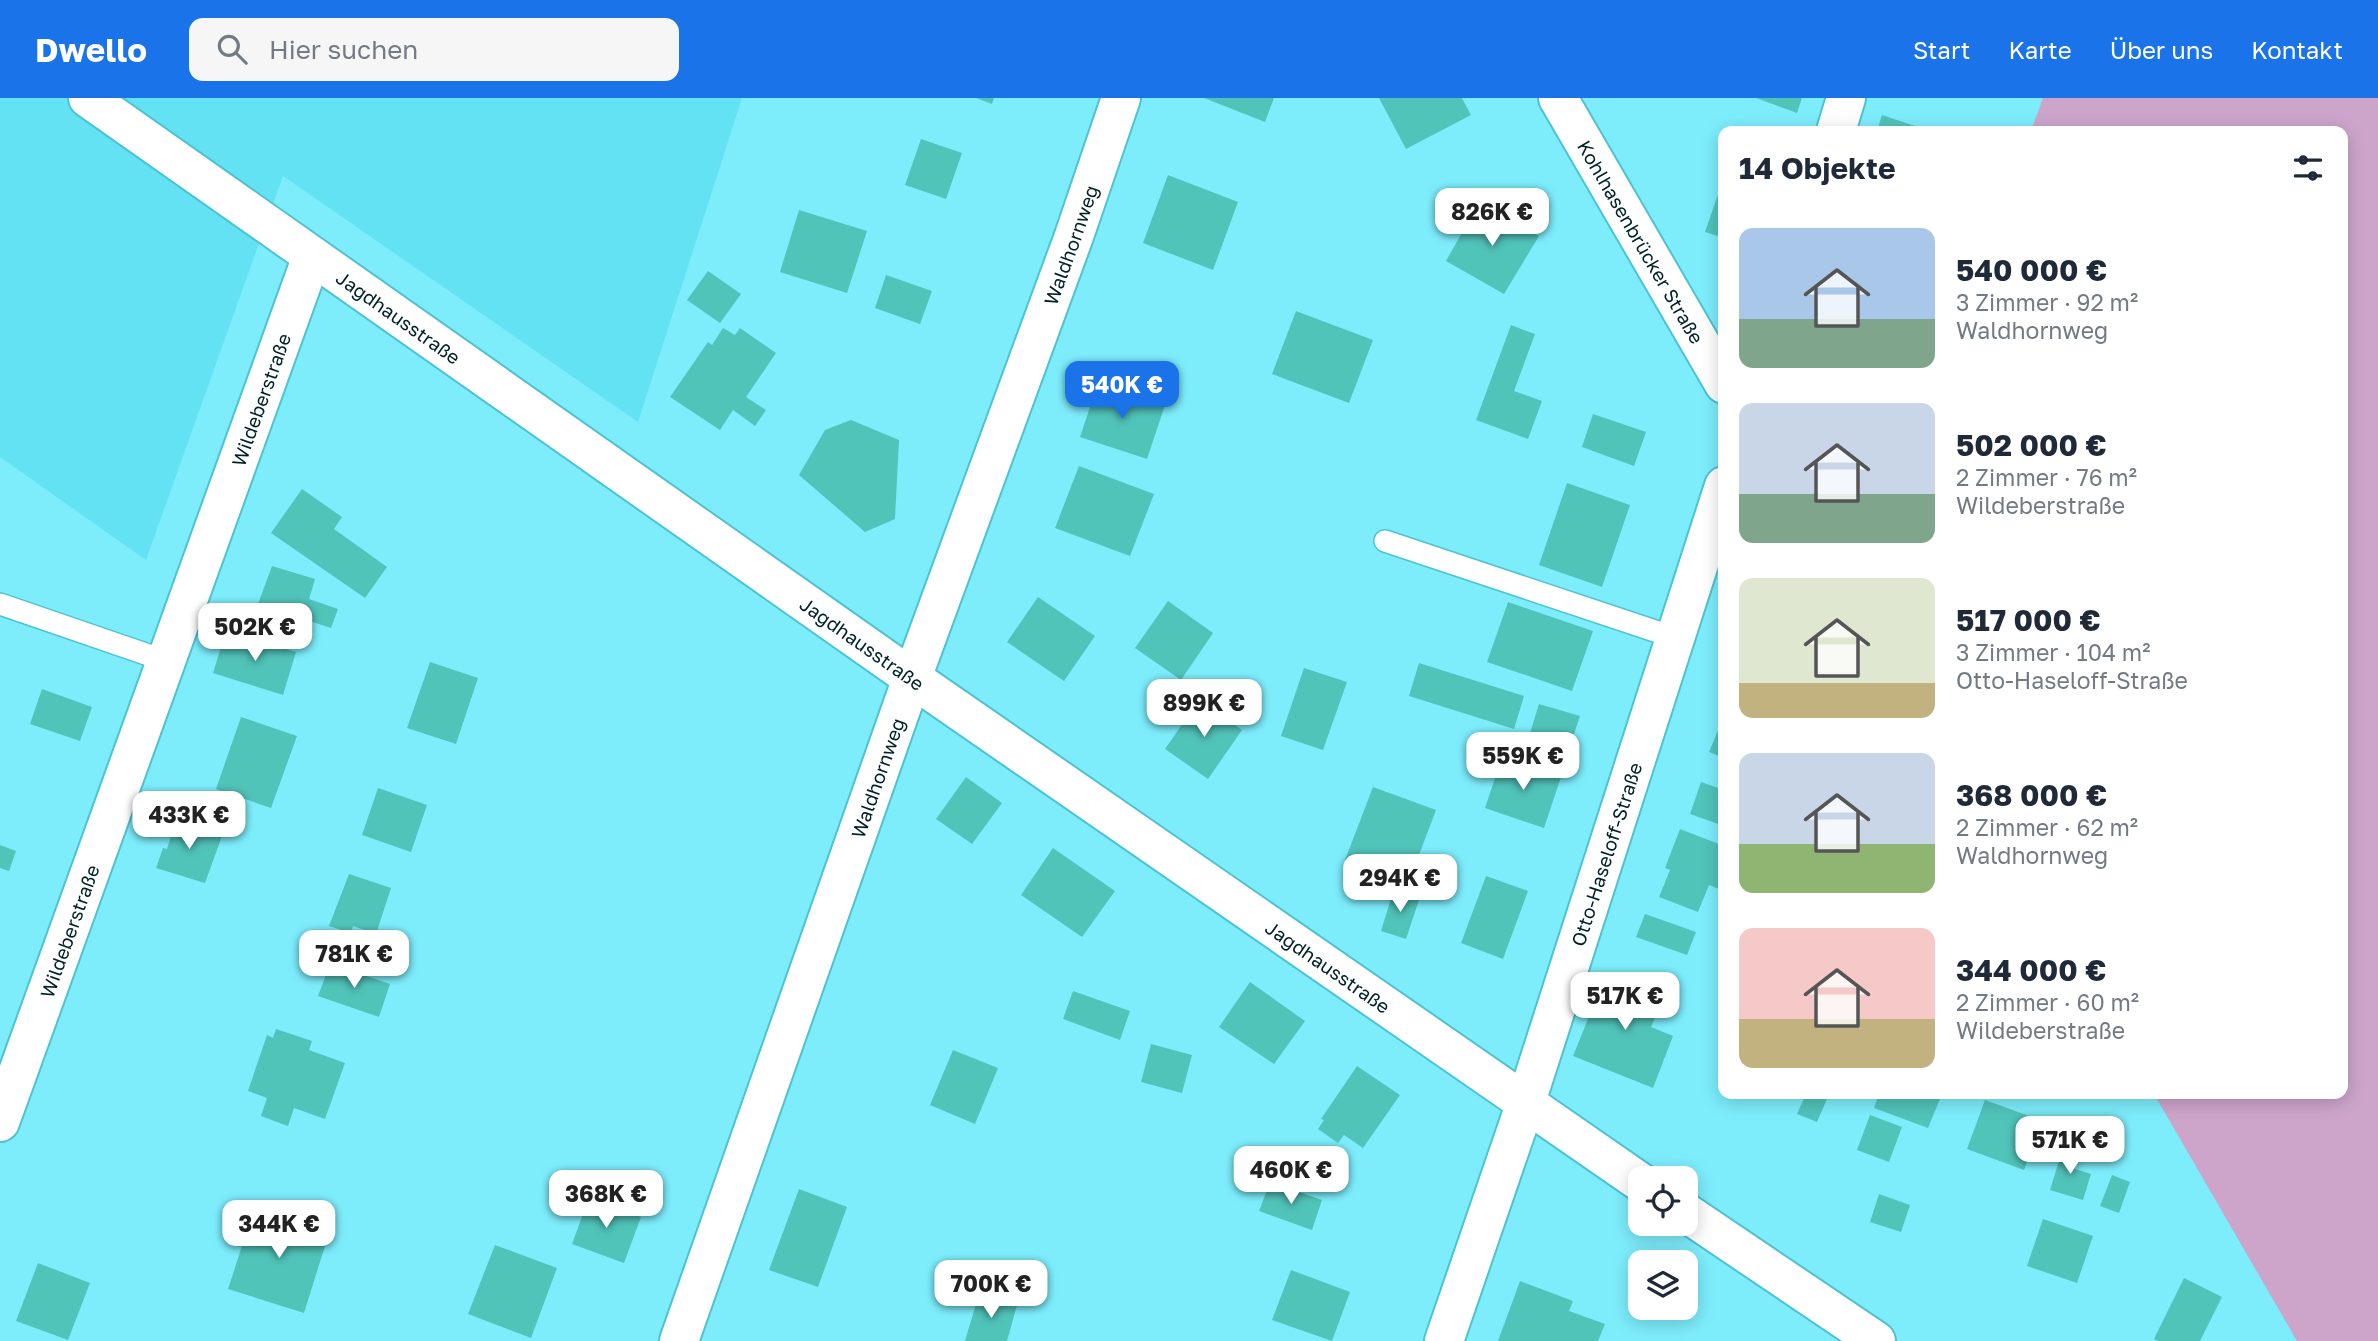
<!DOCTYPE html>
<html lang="de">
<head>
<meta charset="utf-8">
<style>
  :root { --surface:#fff; --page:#f6f6f7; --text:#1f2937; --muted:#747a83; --accent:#1a73e8 }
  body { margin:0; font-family:"Golos Text",sans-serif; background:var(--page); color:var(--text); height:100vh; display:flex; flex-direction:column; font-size:26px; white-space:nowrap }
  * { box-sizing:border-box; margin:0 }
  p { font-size:23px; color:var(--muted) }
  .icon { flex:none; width:38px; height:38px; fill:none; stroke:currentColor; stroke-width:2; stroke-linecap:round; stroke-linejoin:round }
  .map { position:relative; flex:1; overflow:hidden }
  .details { position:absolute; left:1718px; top:28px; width:630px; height:973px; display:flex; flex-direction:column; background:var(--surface); border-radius:14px; box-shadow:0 4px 18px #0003 }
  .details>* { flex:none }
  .fabs { position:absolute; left:1628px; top:1068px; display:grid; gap:14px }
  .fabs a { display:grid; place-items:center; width:70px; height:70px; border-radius:14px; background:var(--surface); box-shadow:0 4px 18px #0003; font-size:35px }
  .price { position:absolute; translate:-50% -60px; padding:0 16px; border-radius:14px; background:#fff; color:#222; font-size:23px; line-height:46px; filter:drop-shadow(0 2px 4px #0008) }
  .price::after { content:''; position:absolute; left:50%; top:42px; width:21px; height:16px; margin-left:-10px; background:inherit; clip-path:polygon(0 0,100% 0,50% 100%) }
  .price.selected { background:var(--accent); color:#fff }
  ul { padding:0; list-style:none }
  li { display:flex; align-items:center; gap:21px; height:175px; padding:0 21px }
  li span { display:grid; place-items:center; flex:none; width:196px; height:140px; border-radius:14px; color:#555 }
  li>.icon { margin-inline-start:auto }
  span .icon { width:84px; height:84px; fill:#fffc; stroke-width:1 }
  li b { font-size:30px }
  h2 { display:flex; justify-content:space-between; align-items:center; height:84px; padding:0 21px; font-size:30px }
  header { display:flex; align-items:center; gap:42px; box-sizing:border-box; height:98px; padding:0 35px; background:var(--accent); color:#fff }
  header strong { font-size:33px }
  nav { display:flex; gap:38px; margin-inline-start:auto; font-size:24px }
  .search { width:490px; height:63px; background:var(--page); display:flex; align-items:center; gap:18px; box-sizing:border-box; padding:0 24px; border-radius:14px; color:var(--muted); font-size:26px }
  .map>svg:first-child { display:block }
  .built { fill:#62e2f3 }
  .green { fill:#cda5cb }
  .building { fill:#51c4ba }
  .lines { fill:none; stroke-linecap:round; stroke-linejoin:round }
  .lane-casing { stroke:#4fc2d2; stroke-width:24 }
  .street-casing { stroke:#4fc2d2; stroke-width:42 }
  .lane { stroke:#fff; stroke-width:21 }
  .street { stroke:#fff; stroke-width:38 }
  .labels { text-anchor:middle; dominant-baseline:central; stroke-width:5; stroke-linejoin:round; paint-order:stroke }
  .street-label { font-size:19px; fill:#002227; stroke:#f2fcfe }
</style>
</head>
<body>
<header>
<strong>Dwello</strong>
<div class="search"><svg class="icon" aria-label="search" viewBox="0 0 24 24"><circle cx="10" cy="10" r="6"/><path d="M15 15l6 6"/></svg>Hier suchen</div>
<nav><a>Start</a><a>Karte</a><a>Über uns</a><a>Kontakt</a></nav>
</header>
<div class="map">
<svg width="2378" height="1243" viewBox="0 0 2378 1243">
  <rect width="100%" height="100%" fill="#7dedfc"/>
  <path class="built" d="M 0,0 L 742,0 L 638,324 L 283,78 L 146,462 L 0,359 Z"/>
  <path class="green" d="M 2043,0 L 2378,0 L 2378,1243 L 2297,1243 L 2154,996 L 2343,996 L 2343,33 L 2031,33 Z"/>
  <g class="building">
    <path d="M 976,0 L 994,0 L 992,6 Z"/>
    <path d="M 1204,0 L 1274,0 L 1265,24 Z"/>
    <path d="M 1379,0 L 1462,0 L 1471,17 L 1406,51 Z"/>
    <path d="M 1756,0 L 1802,0 L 1797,15 Z"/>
    <path d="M 1882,17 L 1930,33 L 1877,33 Z"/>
    <path d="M 921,41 L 962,55 L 946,101 L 905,87 Z"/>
    <path d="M 1168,77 L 1238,104 L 1213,172 L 1143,145 Z"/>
    <path d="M 1724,79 L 1724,140 L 1705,134 Z"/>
    <path d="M 1480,103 L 1539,138 L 1504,196 L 1446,163 Z"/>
    <path d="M 799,112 L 867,133 L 847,195 L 780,174 Z"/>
    <path d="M 708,173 L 741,196 L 720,225 L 687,202 Z"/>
    <path d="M 886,177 L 932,193 L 920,226 L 875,210 Z"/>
    <path d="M 1296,213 L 1373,242 L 1349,305 L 1272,276 Z"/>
    <path d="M 1511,227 L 1535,236 L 1514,293 L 1542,303 L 1528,341 L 1476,322 Z"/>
    <path d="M 723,230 L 735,237 L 740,230 L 776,255 L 746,299 L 766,312 L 755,328 L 733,312 L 720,332 L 670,299 L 708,244 L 712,247 Z"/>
    <path d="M 1098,285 L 1165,307 L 1147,361 L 1080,339 Z"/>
    <path d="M 1593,316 L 1646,334 L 1634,368 L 1582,349 Z"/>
    <path d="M 851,322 L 899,342 L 895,421 L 865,434 L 799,377 L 825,332 Z"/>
    <path d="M 1079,368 L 1154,396 L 1130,458 L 1055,430 Z"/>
    <path d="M 1567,385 L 1630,407 L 1602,489 L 1539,467 Z"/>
    <path d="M 302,391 L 342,419 L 334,431 L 387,469 L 365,500 L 271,435 Z"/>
    <path d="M 272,468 L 315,481 L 309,501 L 338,511 L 331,530 L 258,506 Z"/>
    <path d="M 1038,499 L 1095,538 L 1064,583 L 1007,544 Z"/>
    <path d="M 1168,503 L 1213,535 L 1181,582 L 1135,550 Z"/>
    <path d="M 1508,504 L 1593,533 L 1572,593 L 1487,564 Z"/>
    <path d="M 226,533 L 296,554 L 283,597 L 213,575 Z"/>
    <path d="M 430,564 L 478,580 L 456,646 L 407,630 Z"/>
    <path d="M 1419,565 L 1524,598 L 1514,631 L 1409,598 Z"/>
    <path d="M 1304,570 L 1347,584 L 1323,652 L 1281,638 Z"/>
    <path d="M 42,591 L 92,609 L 80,643 L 30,626 Z"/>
    <path d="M 1199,602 L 1242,632 L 1208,681 L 1165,651 Z"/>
    <path d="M 1539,606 L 1580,618 L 1570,648 L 1530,635 Z"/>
    <path d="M 1724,618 L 1724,660 L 1709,654 Z"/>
    <path d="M 241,619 L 297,638 L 271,710 L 216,691 Z"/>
    <path d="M 1502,659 L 1561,679 L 1544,730 L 1485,710 Z"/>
    <path d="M 966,679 L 1002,705 L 972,746 L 936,721 Z"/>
    <path d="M 1701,684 L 1724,692 L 1724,728 L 1690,716 Z"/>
    <path d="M 1373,689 L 1436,712 L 1408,786 L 1345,762 Z"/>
    <path d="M 378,690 L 427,707 L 411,754 L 362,737 Z"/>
    <path d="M 171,720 L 222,738 L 205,785 L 156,770 L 163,750 L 167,751 L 171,738 L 166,736 Z"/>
    <path d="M 1680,731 L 1724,748 L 1724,780 L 1719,791 L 1709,787 L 1698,814 L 1659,799 L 1670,772 L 1665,770 Z"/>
    <path d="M 0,747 L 16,753 L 9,773 L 0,770 Z"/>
    <path d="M 1053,750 L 1115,793 L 1082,839 L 1021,797 Z"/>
    <path d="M 349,776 L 391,790 L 376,836 L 353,828 L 351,835 L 329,828 Z"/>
    <path d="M 1486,778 L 1528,793 L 1503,861 L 1461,845 Z"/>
    <path d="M 1394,791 L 1420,799 L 1406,841 L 1381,833 Z"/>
    <path d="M 1645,816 L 1696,834 L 1687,857 L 1636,839 Z"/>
    <path d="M 330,866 L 390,886 L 379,919 L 318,898 Z"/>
    <path d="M 1607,874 L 1664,898 L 1651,929 L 1673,938 L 1653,990 L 1573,958 Z"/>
    <path d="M 1250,884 L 1305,923 L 1274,966 L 1219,929 Z"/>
    <path d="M 1073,893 L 1130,913 L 1120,942 L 1063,921 Z"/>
    <path d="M 276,931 L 312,943 L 309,952 L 345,965 L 325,1021 L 294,1010 L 288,1028 L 261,1018 L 267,1000 L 248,993 L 267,937 L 273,940 Z"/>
    <path d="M 1151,946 L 1192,957 L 1182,995 L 1141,984 Z"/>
    <path d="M 953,952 L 998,970 L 975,1026 L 930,1007 Z"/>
    <path d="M 1357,968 L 1400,997 L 1363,1050 L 1344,1037 L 1338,1045 L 1318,1031 L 1324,1022 L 1321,1021 Z"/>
    <path d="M 1806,996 L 1829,996 L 1817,1024 L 1797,1016 Z"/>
    <path d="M 1879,996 L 1942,996 L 1928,1030 L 1874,1010 Z"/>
    <path d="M 1985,1002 L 2043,1023 L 2024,1072 L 1967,1051 Z"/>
    <path d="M 1870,1017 L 1902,1029 L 1889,1064 L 1857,1052 Z"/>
    <path d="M 2064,1047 L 2078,1052 L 2072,1070 L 2091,1076 L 2083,1102 L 2050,1092 Z"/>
    <path d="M 2112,1077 L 2130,1084 L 2119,1115 L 2100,1108 Z"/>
    <path d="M 1270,1084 L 1322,1102 L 1312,1132 L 1259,1113 Z"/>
    <path d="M 799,1091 L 847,1109 L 818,1189 L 769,1172 Z"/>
    <path d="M 1879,1096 L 1910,1107 L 1901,1134 L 1870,1124 Z"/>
    <path d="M 589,1100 L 641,1119 L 624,1165 L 572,1146 Z"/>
    <path d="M 255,1108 L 330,1132 L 304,1215 L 228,1191 Z"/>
    <path d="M 2043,1121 L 2093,1138 L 2077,1185 L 2027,1168 Z"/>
    <path d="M 495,1147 L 557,1170 L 531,1240 L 468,1216 Z"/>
    <path d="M 38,1165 L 90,1185 L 68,1242 L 16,1223 Z"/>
    <path d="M 1291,1172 L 1350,1194 L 1332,1243 L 1272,1222 Z"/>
    <path d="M 2184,1180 L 2222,1199 L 2200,1243 L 2158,1243 L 2154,1241 Z"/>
    <path d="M 1520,1183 L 1573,1203 L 1569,1213 L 1605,1226 L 1598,1243 L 1498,1243 Z"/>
    <path d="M 979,1196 L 1017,1207 L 1007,1243 L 965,1243 Z"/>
  </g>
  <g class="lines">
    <defs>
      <g id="lane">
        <path d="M 1385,443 L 1676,540"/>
        <path d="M 0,506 L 166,563"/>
      </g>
      <g id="street">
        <path id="s1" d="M 88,0 L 912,580 L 1640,1084"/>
        <path id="s2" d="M 1558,0 L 1724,286"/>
        <path d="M 1836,33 L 1846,0"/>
        <path id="s3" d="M 0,1024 L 312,158"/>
        <path d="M 1685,1114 L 1876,1243"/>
        <path id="s4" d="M 679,1243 L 912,580 L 1074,138 L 1121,0"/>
        <path id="s5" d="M 1444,1243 L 1525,1007 L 1724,388"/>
      </g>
    </defs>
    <use href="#lane" class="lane-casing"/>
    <use href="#street" class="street-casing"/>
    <use href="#lane" class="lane"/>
    <use href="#street" class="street"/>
  </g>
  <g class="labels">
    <g class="street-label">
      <text stroke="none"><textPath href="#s2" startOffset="166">Kohlhasenbrücker Straße</textPath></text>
      <text stroke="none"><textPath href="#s4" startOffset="1164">Waldhornweg</textPath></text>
      <text stroke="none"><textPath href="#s1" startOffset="380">Jagdhausstraße</textPath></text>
      <text stroke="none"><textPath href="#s3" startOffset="768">Wildeberstraße</textPath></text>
      <text stroke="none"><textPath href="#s1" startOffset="947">Jagdhausstraße</textPath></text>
      <text stroke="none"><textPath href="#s4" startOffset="597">Waldhornweg</textPath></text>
      <text stroke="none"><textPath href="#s5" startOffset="513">Otto-Haseloff-Straße</textPath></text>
      <text stroke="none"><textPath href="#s3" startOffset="203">Wildeberstraße</textPath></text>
      <text stroke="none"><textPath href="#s1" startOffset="1514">Jagdhausstraße</textPath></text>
    </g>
  </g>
</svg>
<div class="fabs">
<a><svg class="icon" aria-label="locate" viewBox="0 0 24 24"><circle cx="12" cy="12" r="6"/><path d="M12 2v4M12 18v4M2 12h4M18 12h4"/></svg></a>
<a><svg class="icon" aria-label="layers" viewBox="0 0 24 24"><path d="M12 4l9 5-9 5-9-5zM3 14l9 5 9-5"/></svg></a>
</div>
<b class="price" style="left:1492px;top:150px">826K €</b>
<b class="price selected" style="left:1122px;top:323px">540K €</b>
<b class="price" style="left:255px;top:565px">502K €</b>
<b class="price" style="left:1204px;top:641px">899K €</b>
<b class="price" style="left:1523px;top:694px">559K €</b>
<b class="price" style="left:189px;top:753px">433K €</b>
<b class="price" style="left:1400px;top:816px">294K €</b>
<b class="price" style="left:354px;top:892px">781K €</b>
<b class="price" style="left:1625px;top:934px">517K €</b>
<b class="price" style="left:2070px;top:1078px">571K €</b>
<b class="price" style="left:1291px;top:1108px">460K €</b>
<b class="price" style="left:606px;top:1132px">368K €</b>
<b class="price" style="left:279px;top:1162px">344K €</b>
<b class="price" style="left:991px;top:1222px">700K €</b>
<section class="details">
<h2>14 Objekte<svg class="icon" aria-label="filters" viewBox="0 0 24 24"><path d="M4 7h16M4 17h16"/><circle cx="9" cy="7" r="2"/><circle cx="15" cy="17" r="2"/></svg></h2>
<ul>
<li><span style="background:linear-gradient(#a9c7e8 65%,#7fa58c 0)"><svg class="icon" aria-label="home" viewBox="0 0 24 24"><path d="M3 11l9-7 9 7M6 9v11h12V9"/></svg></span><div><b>540 000 €</b><p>3 Zimmer · 92 m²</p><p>Waldhornweg</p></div></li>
<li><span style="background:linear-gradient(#c9d6e8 65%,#7fa58c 0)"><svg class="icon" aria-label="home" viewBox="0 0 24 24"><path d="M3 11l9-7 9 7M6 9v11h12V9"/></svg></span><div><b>502 000 €</b><p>2 Zimmer · 76 m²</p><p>Wildeberstraße</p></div></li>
<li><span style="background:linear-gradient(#dfe7d0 75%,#c2b280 0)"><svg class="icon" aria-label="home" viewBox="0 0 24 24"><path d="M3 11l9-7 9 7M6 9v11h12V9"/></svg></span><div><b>517 000 €</b><p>3 Zimmer · 104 m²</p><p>Otto-Haseloff-Straße</p></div></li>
<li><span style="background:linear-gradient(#c9d6e8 65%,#8fb573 0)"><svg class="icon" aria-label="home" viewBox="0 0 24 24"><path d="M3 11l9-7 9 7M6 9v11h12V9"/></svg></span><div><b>368 000 €</b><p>2 Zimmer · 62 m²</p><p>Waldhornweg</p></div></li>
<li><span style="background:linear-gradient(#f6c9c9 65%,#c2b280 0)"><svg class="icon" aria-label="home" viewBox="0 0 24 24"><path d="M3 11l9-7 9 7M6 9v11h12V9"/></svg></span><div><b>344 000 €</b><p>2 Zimmer · 60 m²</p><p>Wildeberstraße</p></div></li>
</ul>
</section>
</div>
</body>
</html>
